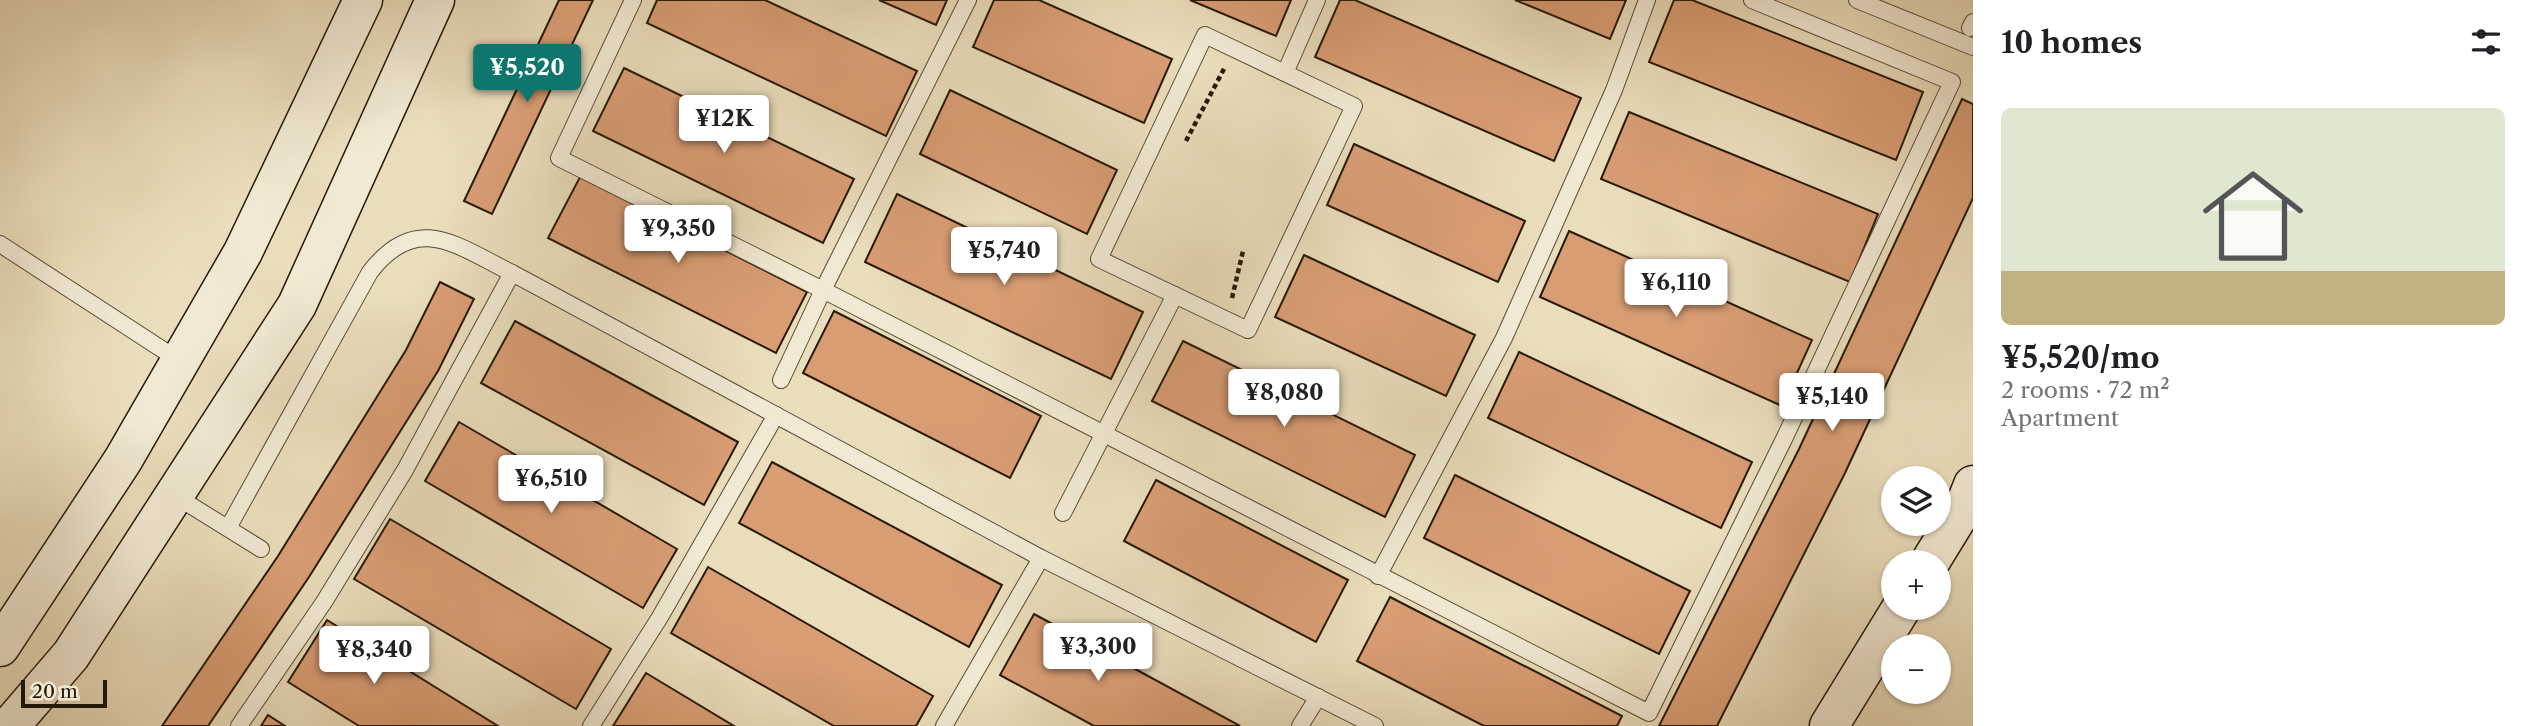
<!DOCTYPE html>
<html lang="en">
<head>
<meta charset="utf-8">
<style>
  :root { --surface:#fff; --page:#f6f6f6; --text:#202124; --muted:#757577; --accent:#0f766e }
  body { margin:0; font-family:"Libre Caslon Text",serif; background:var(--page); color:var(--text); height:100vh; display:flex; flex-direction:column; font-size:26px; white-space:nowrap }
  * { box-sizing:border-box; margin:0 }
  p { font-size:23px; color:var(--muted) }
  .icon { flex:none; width:38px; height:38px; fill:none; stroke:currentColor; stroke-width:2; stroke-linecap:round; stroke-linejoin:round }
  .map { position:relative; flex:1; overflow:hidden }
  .panel { display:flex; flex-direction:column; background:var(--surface); width:560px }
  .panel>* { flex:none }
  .fabs { position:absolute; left:1881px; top:466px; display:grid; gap:14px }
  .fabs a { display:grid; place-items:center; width:70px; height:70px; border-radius:50%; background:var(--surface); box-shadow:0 2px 5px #0004; font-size:35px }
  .scale { position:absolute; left:21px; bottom:18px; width:86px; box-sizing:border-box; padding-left:7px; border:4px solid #261907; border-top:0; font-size:19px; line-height:24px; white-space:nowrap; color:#261907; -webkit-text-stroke:5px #f1e9d3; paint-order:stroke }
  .price { position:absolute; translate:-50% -60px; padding:0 16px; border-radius:7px; background:#fff; color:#222; font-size:23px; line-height:46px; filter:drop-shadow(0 2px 4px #0008) }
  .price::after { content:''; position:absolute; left:50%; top:42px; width:21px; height:16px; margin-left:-10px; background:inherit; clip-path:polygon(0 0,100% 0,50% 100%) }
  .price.selected { background:var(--accent); color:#fff }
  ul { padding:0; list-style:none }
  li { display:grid; align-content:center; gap:14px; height:371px; padding:0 28px }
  li span { display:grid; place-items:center; height:217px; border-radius:10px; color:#555 }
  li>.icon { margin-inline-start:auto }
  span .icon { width:126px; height:126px; fill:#fffc; stroke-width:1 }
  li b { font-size:30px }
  h2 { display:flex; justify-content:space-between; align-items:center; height:84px; padding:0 28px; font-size:30px }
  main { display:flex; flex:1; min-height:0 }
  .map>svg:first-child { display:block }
  .building { fill:#d99d74; stroke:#261907; stroke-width:2 }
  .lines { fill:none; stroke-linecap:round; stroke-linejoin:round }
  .lane-casing { stroke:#574a34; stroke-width:18 }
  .secondary-casing { stroke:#261907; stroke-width:41 }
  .path { stroke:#261907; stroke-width:4.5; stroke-dasharray:5 3.5; stroke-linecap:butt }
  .lane { stroke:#f1e9d3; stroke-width:16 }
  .secondary { stroke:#f1e9d3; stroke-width:38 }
</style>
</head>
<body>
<main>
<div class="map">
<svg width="1973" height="726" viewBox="0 0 1973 726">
  <rect width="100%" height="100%" fill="#eaddbb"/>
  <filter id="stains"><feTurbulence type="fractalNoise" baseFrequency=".00286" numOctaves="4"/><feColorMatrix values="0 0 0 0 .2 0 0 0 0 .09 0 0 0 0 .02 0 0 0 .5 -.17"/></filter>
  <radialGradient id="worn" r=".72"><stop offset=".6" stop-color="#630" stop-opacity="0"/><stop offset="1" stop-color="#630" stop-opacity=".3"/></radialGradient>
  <g class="building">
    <path d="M 559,0 L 593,0 L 492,214 L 464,201 Z"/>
    <path d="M 657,0 L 765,0 L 917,71 L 886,136 L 647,23 Z"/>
    <path d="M 879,0 L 947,0 L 936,25 Z"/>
    <path d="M 994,0 L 1039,0 L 1172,59 L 1144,123 L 973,47 Z"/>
    <path d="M 1190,0 L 1291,0 L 1276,36 Z"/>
    <path d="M 1340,0 L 1355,0 L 1581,98 L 1554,161 L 1315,57 Z"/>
    <path d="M 1515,0 L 1626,0 L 1610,39 Z"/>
    <path d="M 1674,0 L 1692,0 L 1923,92 L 1896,160 L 1649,62 Z"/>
    <path d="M 624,68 L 854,179 L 823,243 L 593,131 Z"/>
    <path d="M 950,90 L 1117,170 L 1087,234 L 920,154 Z"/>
    <path d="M 1962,99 L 1973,104 L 1973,198 L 1845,473 L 1717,726 L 1659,726 L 1799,449 Z"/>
    <path d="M 1629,112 L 1878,214 L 1850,282 L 1601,179 Z"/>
    <path d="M 1354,144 L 1525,221 L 1498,282 L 1327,205 Z"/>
    <path d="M 580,177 L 807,292 L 776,353 L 548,238 Z"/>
    <path d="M 897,194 L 1143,312 L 1111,379 L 865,262 Z"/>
    <path d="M 1569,231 L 1812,340 L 1782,406 L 1540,297 Z"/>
    <path d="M 1304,255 L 1475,335 L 1446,396 L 1275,317 Z"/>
    <path d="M 440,282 L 474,299 L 438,371 L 309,577 L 208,726 L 162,726 L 278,556 L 406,350 Z"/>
    <path d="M 834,311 L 1041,416 L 1010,478 L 803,373 Z"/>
    <path d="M 515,321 L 738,442 L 704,505 L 481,383 Z"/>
    <path d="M 1183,341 L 1415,455 L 1385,517 L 1152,401 Z"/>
    <path d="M 1519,352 L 1752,462 L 1721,528 L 1488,418 Z"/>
    <path d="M 459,422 L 677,549 L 643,608 L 425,481 Z"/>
    <path d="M 772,462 L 1002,585 L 969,647 L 739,523 Z"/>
    <path d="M 1455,475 L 1690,591 L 1659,654 L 1424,538 Z"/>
    <path d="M 1156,480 L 1348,580 L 1316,642 L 1124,541 Z"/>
    <path d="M 390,519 L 611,649 L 576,709 L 354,579 Z"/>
    <path d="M 708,567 L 933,696 L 916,726 L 834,726 L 671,633 Z"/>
    <path d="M 1390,597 L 1622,716 L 1617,726 L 1484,726 L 1357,661 Z"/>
    <path d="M 1034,614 L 1240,726 L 1094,726 L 1000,675 Z"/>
    <path d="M 327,620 L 498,726 L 359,726 L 288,682 Z"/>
    <path d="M 646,673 L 734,726 L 613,726 Z"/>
    <path d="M 268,715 L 285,726 L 261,726 Z"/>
  </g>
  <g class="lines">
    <defs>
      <g id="lane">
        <path d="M 633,0 L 559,158 L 823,290 L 1649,713 L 1785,437 L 1952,82 L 1752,0"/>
        <path d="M 1857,0 L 1973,47"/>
        <path d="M 1970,28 L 1973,22"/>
        <path d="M 1205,35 L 1354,106 L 1248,330 L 1099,259 Z"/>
        <path d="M 1285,73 L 1317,0"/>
        <path d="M 0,244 L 180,361"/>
        <path d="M 781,380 L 823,290 L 968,0"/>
        <path d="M 174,495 L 261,549"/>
        <path d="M 1063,513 L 1175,295"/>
        <path d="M 228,528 L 370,272 C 417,211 457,246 512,273 L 1041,558 L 1375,726"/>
        <path d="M 1378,576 L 1504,338 L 1614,90 L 1647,0"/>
        <path d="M 239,726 L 324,602 L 405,470 L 512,273"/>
        <path d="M 591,726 L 660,617 L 776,415"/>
        <path d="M 944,726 L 1041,558"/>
        <path d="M 1300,726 L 1318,697"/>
      </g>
      <g id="secondary">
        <path d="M 1930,562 L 1965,505 L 1973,485"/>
        <path d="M 0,647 L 123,460 L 243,252 L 363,0"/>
        <path d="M 10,726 L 71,655 L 297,305 L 435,0"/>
        <path d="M 1829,726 L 1902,607"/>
      </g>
    </defs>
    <use href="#lane" class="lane-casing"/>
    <use href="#secondary" class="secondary-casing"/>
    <g class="path">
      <path d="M 1186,141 L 1225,67"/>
      <path d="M 1232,298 L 1243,251"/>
    </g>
    <use href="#lane" class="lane"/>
    <use href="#secondary" class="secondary"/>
  </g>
  <rect width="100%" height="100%" filter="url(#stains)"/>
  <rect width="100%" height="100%" fill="url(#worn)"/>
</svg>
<div class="fabs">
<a><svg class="icon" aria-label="layers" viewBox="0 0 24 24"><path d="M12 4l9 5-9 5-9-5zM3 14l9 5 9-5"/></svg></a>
<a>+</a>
<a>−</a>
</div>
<div class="scale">20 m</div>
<b class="price selected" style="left:527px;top:104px">¥5,520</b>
<b class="price" style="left:724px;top:155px">¥12K</b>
<b class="price" style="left:678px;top:265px">¥9,350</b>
<b class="price" style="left:1004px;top:287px">¥5,740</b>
<b class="price" style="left:1676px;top:319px">¥6,110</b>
<b class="price" style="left:1284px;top:429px">¥8,080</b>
<b class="price" style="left:1832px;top:433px">¥5,140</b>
<b class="price" style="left:551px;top:515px">¥6,510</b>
<b class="price" style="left:1098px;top:683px">¥3,300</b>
<b class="price" style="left:374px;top:686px">¥8,340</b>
</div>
<section class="panel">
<h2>10 homes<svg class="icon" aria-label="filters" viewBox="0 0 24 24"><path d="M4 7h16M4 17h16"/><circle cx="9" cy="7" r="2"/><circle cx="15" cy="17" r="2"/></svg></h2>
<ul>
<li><span style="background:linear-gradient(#dfe7d0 75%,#c2b280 0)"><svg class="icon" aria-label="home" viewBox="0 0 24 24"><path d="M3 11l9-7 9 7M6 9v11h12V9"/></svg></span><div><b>¥5,520/mo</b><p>2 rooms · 72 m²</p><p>Apartment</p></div></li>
</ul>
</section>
</main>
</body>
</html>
